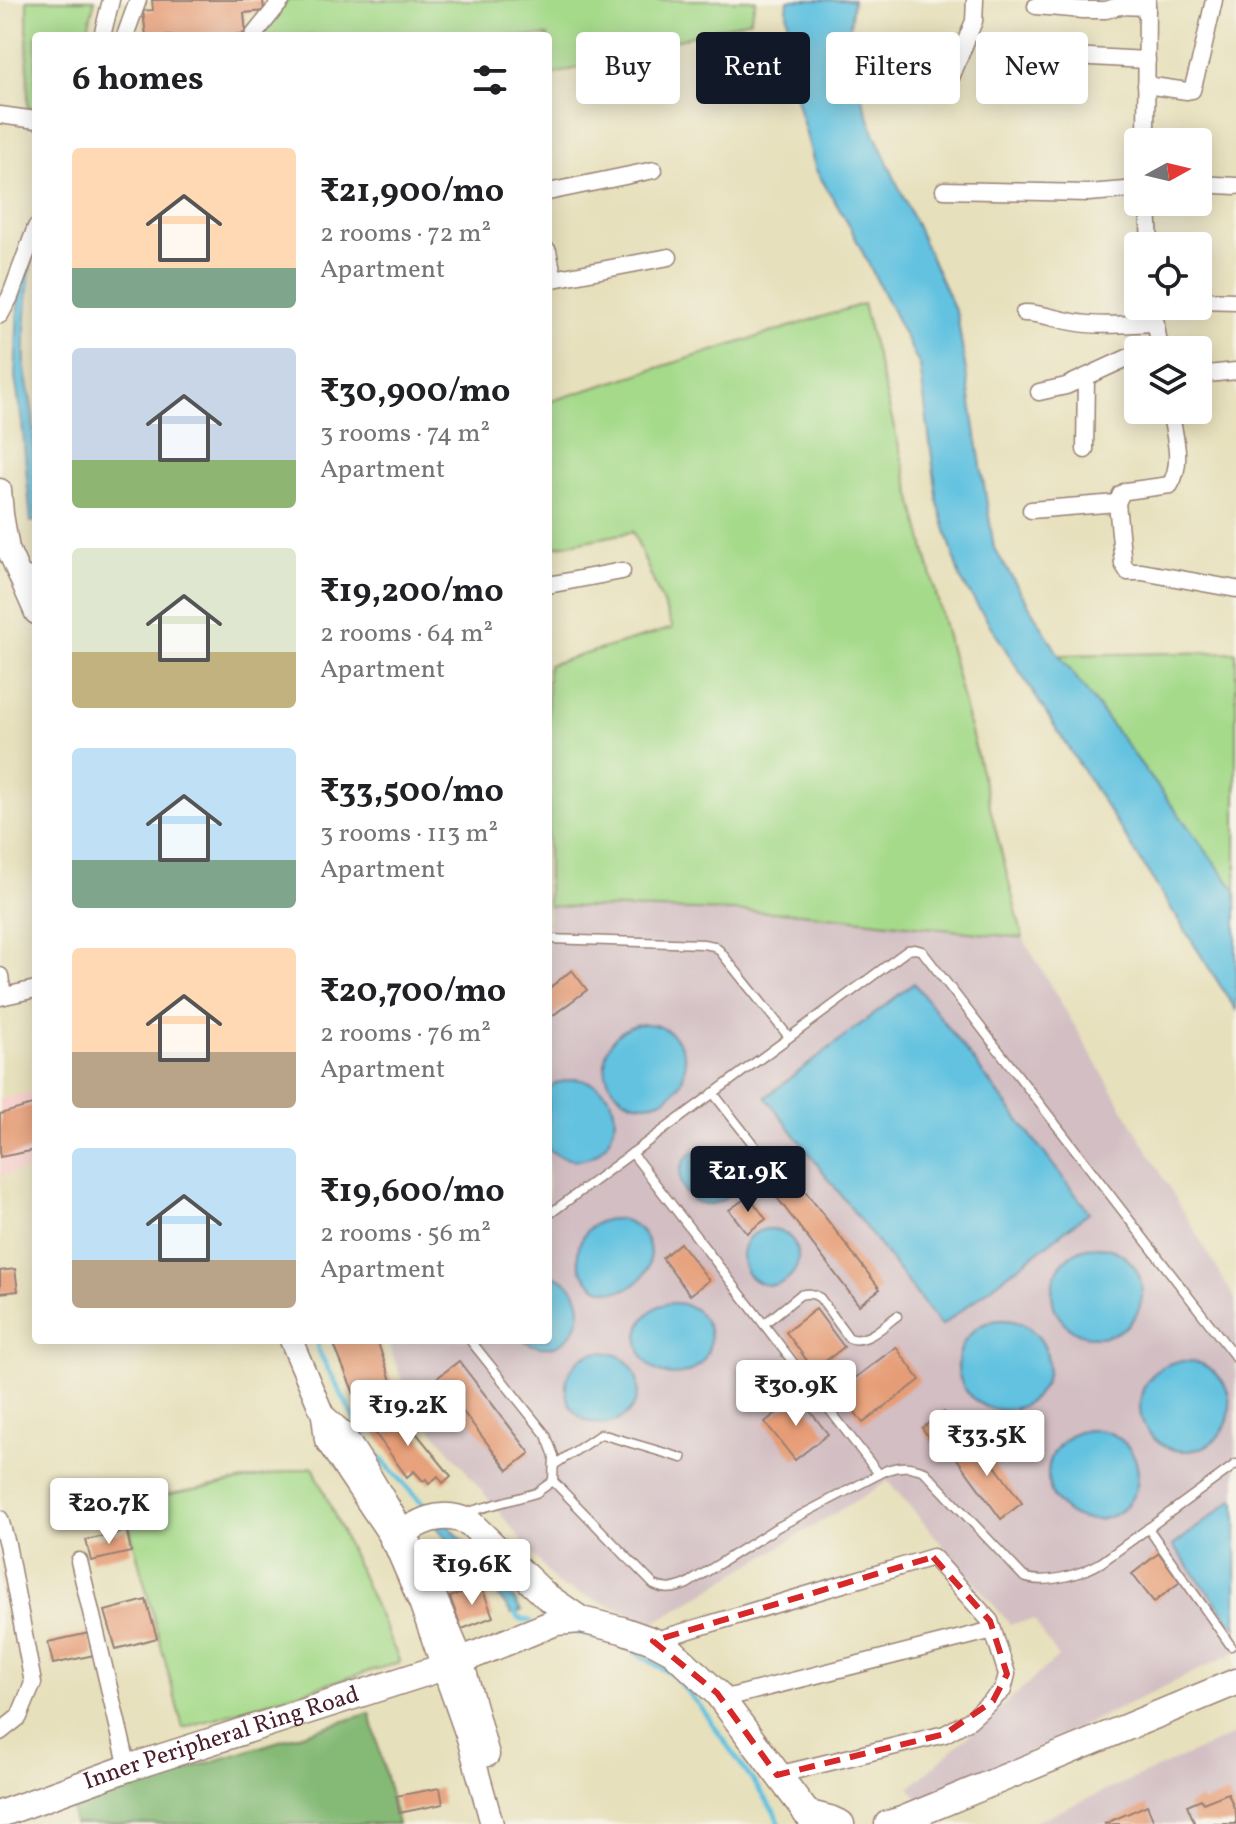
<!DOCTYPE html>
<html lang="en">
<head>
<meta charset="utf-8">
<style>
  :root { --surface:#fff; --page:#f2f2f2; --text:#202124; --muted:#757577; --accent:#111827 }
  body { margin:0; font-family:Vollkorn,serif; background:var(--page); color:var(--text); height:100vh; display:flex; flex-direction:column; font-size:30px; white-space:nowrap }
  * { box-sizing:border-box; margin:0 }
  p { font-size:26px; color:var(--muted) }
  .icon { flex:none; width:44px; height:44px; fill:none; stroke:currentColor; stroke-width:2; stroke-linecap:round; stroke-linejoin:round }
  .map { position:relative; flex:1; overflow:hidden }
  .drawer { position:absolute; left:32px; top:32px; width:520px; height:1312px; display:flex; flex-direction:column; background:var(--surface); border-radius:8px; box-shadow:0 4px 20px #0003 }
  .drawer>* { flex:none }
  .guide { position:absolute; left:576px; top:32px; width:540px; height:72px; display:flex; gap:16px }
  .needle { width:52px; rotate:82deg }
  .tools { position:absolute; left:1124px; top:128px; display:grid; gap:16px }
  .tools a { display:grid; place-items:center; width:88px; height:88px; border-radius:8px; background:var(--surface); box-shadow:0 4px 20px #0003; font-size:40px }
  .price { position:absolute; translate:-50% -68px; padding:0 18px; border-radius:8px; background:#fff; color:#222; font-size:26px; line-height:52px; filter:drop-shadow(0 2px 4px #0008) }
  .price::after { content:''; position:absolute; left:50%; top:48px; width:24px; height:18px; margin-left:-12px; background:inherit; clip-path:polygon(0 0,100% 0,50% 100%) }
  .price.selected { background:var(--accent); color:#fff }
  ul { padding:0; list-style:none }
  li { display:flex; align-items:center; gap:24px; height:200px; padding:0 40px }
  li span { display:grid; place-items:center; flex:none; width:224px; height:160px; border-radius:8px; color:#555 }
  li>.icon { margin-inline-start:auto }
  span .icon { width:96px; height:96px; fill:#fffc; stroke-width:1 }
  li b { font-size:34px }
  h2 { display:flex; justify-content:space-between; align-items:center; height:96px; padding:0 40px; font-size:34px }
  .pill { padding:0 28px; border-radius:8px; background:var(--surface); box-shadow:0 4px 20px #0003; font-size:28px; line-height:72px }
  .pill.selected { background:var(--accent); color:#fff }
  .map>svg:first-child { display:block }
  .built { fill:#f7d0cd }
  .industrial { fill:#d2bec3 }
  .green { fill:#a5da8a; stroke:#787c5a; stroke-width:2 }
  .forest { fill:#84ba76; stroke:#676c50; stroke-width:2 }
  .water { fill:#62c2e0; stroke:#567086; stroke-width:2 }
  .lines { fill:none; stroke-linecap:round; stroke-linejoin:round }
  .stream { stroke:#62c2e0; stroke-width:5 }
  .building { fill:#e69c76 }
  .lane-casing { stroke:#988074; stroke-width:11 }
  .street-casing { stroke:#988074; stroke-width:19 }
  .secondary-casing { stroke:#988074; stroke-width:25 }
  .primary-casing { stroke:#988074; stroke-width:29 }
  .lane { stroke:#fff; stroke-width:8 }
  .street { stroke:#fff; stroke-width:16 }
  .secondary { stroke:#fff; stroke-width:22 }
  .primary { stroke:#fff; stroke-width:26 }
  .marked { fill:none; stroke:#d62828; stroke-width:6; stroke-dasharray:16 10; stroke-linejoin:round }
  .labels { text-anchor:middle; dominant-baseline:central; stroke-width:7; stroke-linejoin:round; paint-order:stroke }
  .street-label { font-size:24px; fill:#4a1f2b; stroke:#f7f3e8 }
</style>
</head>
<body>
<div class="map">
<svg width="1236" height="1824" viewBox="0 0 1236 1824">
  <rect width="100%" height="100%" fill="#f7f3e8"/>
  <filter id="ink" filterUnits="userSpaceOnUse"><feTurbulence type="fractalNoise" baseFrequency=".0125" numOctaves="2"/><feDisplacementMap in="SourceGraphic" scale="16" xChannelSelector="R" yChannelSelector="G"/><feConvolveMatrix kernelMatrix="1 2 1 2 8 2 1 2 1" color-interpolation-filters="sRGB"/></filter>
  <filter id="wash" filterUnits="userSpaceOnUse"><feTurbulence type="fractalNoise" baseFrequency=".006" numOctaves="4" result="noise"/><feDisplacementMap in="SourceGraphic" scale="32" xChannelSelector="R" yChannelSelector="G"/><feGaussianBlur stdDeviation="1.8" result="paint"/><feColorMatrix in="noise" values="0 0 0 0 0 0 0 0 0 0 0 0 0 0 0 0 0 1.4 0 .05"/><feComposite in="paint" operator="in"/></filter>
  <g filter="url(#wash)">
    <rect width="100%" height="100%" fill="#e7e0bc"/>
    <path class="built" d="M 36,1090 L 36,1168 L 0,1176 L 0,1100 Z"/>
    <g class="industrial">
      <path d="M 548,906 L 800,913 L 1023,938 L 1236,1301 L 1236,1652 L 923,1803 L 909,1788 L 1058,1657 L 1034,1620 L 1010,1624 L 888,1481 L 654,1623 L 558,1585 L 410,1402 L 387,1340 L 548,1340 Z"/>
      <path d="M 1236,1734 L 1236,1824 L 1029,1824 Z"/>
    </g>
    <g class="green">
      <path d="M 27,0 L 95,0 L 86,36 L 36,36 L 36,109 L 28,108 Z"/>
      <path d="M 288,0 L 756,0 L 750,20 L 548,76 L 548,36 L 261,36 Z"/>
      <path d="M 863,304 L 1023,938 L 800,913 L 548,906 L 548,665 L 673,628 L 633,532 L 548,548 L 548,402 Z"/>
      <path d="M 1236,652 L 1236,891 L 1059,655 Z"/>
      <path d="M 313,1467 L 400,1662 L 183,1728 L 123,1503 Z"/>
    </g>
    <path class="forest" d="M 370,1713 L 398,1824 L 74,1824 L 72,1805 Z"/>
    <g class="water">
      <path d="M 788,0 L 853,0 L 847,55 L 874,133 L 957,315 L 994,548 L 1059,655 L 1236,891 L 1236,1010 L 960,578 L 938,503 L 920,366 L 849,225 L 816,170 L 795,94 L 787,12 Z"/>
      <path d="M 31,260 C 27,295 24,331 25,366 C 26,383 31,398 33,415 C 36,450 36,485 36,521 L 31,522 L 22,421 L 15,378 L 19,281 Z"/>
      <path d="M 914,983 L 1089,1212 L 941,1326 L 766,1097 Z"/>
      <circle cx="645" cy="1064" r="40"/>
      <path d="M 575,1079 C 649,1088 607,1193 548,1149 L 548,1089 L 556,1083 Z"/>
      <circle cx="708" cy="1176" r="28"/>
      <circle cx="614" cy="1255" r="36"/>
      <circle cx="770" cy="1257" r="28"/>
      <circle cx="1097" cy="1292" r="45"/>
      <path d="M 548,1274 C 610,1289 570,1372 524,1340 L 548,1340 Z"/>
      <circle cx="674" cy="1339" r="36"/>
      <circle cx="1003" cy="1365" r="45"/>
      <circle cx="602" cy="1388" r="36"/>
      <circle cx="1185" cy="1406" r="45"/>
      <circle cx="1093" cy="1475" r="45"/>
      <path d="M 1234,1499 L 1236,1502 L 1236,1628 L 1173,1546 Z"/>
      <path d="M 446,1523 L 503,1583 L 521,1611 L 512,1614 L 495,1591 L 435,1526 Z"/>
    </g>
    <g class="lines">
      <g class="stream">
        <path d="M 317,1340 L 318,1350 L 369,1446 L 429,1511"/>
        <path d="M 513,1609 L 518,1618 L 530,1621"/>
        <path d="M 574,1632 L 622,1644 L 673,1675 L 702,1709 L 773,1810 L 780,1824"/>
      </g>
    </g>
    <g id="blocks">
      <g class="building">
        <path d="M 152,0 L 263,0 L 264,11 L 244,13 L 246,33 L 228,36 L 146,36 L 143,11 L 153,10 Z"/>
        <path d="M 572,970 L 587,990 L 548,1019 L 548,989 Z"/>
        <path d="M 36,1104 L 36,1150 L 0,1157 L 0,1114 Z"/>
        <path d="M 780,1158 L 880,1289 L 859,1305 L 759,1174 Z"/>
        <path d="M 749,1196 L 766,1219 L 747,1233 L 729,1210 Z"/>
        <path d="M 680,1243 L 709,1280 L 690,1295 L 662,1258 Z"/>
        <path d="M 15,1269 L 18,1291 L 0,1293 L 0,1271 Z"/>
        <path d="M 816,1309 L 844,1347 L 814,1370 L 786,1332 Z"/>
        <path d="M 332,1340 L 377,1340 L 399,1404 L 364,1418 Z"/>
        <path d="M 896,1347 L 920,1380 L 863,1423 L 839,1390 Z"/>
        <path d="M 459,1361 L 530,1453 L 508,1470 L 437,1378 Z"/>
        <path d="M 798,1396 L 828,1434 L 795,1460 L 765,1422 Z"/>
        <path d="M 396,1408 L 451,1476 L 443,1483 L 438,1476 L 429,1484 L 426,1479 L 423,1481 L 414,1471 L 407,1477 L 370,1426 Z"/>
        <path d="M 944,1412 L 959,1433 L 937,1449 L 922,1428 Z"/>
        <path d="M 974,1437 L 1022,1503 L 1001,1519 L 952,1452 Z"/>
        <path d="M 127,1531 L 131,1552 L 91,1561 L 86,1540 Z"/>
        <path d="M 1159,1553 L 1180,1582 L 1154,1602 L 1132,1574 Z"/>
        <path d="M 481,1585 L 493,1617 L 462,1629 L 450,1597 Z"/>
        <path d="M 146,1600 L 157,1638 L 116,1649 L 105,1611 Z"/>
        <path d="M 89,1633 L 94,1655 L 53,1664 L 48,1642 Z"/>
        <path d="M 440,1788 L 443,1804 L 399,1813 L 396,1796 Z"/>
        <path d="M 1228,1793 L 1236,1813 L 1236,1824 L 1195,1824 L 1187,1805 L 1201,1799 L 1203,1803 Z"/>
        <path d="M 1147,1805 L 1154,1822 L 1150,1824 L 1104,1824 Z"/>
      </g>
    </g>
  </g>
  <g filter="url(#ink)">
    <use href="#blocks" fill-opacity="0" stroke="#988074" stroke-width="2"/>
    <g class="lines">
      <defs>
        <g id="lane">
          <path d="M 548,939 L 703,944 L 714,946 L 719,950 L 789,1037"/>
          <path d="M 713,1093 L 764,1158"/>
          <path d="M 632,1153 L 879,1474"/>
          <path d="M 548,1215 L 908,950 L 915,949 L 922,951 L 1236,1358"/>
          <path d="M 764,1324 L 800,1295 C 808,1293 813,1293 820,1298 L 849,1338 C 866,1345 884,1325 897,1316"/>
          <path d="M 554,1465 L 601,1434 L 682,1458"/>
          <path d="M 553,1481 L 654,1585 C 666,1591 674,1589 687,1584 L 776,1528 L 887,1470 C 901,1465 911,1466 924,1471 L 1024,1577 C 1045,1585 1083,1574 1102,1562 L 1236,1464"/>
          <path d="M 464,1513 L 536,1493 L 553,1481 L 554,1456 L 546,1435 L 470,1340"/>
          <path d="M 1148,1528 L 1231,1646"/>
        </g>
        <g id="street">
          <path d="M 1036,6 L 1083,10 L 1106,10 L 1119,6 L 1147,7"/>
          <path d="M 102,36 L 111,0"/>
          <path d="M 125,36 L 138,0"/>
          <path d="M 253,36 L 282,0"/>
          <path d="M 1053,55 L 1147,60"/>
          <path d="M 1146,85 L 1187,91 L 1192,90 L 1201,58 L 1214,0"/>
          <path d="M 946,90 L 974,21 L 975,0"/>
          <path d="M 0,115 L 36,120"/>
          <path d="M 1146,142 L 1147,0"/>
          <path d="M 1198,184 L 1236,186"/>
          <path d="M 944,190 L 1088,193 L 1138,189"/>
          <path d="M 548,192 L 654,170"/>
          <path d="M 1148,202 L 1150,246"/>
          <path d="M 548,251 L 554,279"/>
          <path d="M 548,280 L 669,257"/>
          <path d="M 1198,300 L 1236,301"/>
          <path d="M 1153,306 L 1160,350"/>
          <path d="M 1024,313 C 1041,313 1056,319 1073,322 C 1100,327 1128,324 1155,323"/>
          <path d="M 0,315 L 10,297 L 36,227"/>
          <path d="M 1198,375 L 1236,371"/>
          <path d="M 1039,392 L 1066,386 L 1138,353"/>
          <path d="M 1170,410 C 1174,435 1184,462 1170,485 L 1126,491 L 1121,494 L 1117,503 L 1123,564 L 1128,572 L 1142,572 L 1236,589"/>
          <path d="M 1085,450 L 1086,377"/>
          <path d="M 1031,510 L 1117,503"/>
          <path d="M 20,576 L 36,575"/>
          <path d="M 548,585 L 622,571"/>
          <path d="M 0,976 L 3,996"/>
          <path d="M 0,997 L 36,989"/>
          <path d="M 0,1519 L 7,1544 L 33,1683 L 19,1717 L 0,1732"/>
          <path d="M 79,1561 L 128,1768"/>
          <path d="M 653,1641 L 933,1557 L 990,1621 L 1007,1674 L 1003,1690 L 970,1720 L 945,1734 L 777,1775"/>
          <path d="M 722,1699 L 993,1630"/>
        </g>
        <g id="secondary">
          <path d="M 0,490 L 2,514 L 8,549 L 36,613"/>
          <path d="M 291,1340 L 323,1415 L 326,1440 L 393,1540 L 421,1605 L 468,1738 L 492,1824"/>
          <path d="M 323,1415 L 343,1433 L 363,1464 L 419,1558 L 462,1660 L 488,1755"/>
        </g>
        <g id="primary">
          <path d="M 393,1540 C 417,1522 441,1508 470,1523 L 546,1596 L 581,1620"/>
          <path d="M 462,1660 L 556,1622 L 581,1620 L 622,1630 L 653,1641 L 672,1651 L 717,1693 L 815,1824"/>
          <path d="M 806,1813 L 830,1819 L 841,1824"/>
          <path id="s1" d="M 0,1814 L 128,1768 L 444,1667"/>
          <path d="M 888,1824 L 902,1820 L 1236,1682"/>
        </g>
      </defs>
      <use href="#lane" class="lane-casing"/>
      <use href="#street" class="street-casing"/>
      <use href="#secondary" class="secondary-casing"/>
      <use href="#primary" class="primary-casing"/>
      <use href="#lane" class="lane"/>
      <use href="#street" class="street"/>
      <use href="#secondary" class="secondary"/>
      <use href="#primary" class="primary"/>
    </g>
  </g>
  <path class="marked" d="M 933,1557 L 990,1621 L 1007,1674 L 993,1701 L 945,1734 L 777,1775 L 717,1693 L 653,1641 Z"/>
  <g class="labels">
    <g class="street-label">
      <text stroke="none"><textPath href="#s1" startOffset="234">Inner Peripheral Ring Road</textPath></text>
    </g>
  </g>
</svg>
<div class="tools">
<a><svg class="needle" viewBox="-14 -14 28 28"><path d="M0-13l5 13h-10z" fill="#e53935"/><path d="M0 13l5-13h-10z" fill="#757577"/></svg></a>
<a><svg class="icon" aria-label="locate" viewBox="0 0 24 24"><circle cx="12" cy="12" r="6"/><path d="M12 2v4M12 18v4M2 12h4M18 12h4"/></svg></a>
<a><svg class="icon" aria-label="layers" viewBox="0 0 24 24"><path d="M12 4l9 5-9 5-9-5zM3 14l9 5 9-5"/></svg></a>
</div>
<b class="price selected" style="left:748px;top:1214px">₹21.9K</b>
<b class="price" style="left:796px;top:1428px">₹30.9K</b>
<b class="price" style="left:408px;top:1448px">₹19.2K</b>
<b class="price" style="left:987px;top:1478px">₹33.5K</b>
<b class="price" style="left:109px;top:1546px">₹20.7K</b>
<b class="price" style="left:472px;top:1607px">₹19.6K</b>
<div class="guide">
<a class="pill">Buy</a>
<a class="pill selected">Rent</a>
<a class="pill">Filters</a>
<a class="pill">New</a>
</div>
<section class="drawer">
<h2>6 homes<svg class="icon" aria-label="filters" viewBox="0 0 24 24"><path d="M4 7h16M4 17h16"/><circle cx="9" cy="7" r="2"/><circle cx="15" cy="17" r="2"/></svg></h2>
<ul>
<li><span style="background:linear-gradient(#ffd9b3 75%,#7fa58c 0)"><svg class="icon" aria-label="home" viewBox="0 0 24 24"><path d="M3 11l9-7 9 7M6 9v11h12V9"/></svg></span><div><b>₹21,900/mo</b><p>2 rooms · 72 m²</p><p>Apartment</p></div></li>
<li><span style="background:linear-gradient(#c9d6e8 70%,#8fb573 0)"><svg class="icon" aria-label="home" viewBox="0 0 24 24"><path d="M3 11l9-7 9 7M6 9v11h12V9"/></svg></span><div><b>₹30,900/mo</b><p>3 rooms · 74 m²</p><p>Apartment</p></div></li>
<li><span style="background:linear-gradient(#dfe7d0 65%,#c2b280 0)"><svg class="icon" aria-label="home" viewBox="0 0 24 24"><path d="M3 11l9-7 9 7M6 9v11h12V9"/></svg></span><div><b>₹19,200/mo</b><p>2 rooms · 64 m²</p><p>Apartment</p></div></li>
<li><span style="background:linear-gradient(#bfe0f5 70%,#7fa58c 0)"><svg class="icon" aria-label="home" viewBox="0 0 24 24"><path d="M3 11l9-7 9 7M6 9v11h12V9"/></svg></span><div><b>₹33,500/mo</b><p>3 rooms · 113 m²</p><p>Apartment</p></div></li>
<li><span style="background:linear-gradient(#ffd9b3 65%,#b9a48a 0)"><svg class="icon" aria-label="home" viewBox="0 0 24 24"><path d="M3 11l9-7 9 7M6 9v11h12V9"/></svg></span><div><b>₹20,700/mo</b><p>2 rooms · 76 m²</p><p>Apartment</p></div></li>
<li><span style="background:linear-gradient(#bfe0f5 70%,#b9a48a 0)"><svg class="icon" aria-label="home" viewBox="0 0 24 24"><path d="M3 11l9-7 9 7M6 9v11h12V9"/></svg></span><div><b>₹19,600/mo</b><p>2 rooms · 56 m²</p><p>Apartment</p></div></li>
</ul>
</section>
</div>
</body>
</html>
